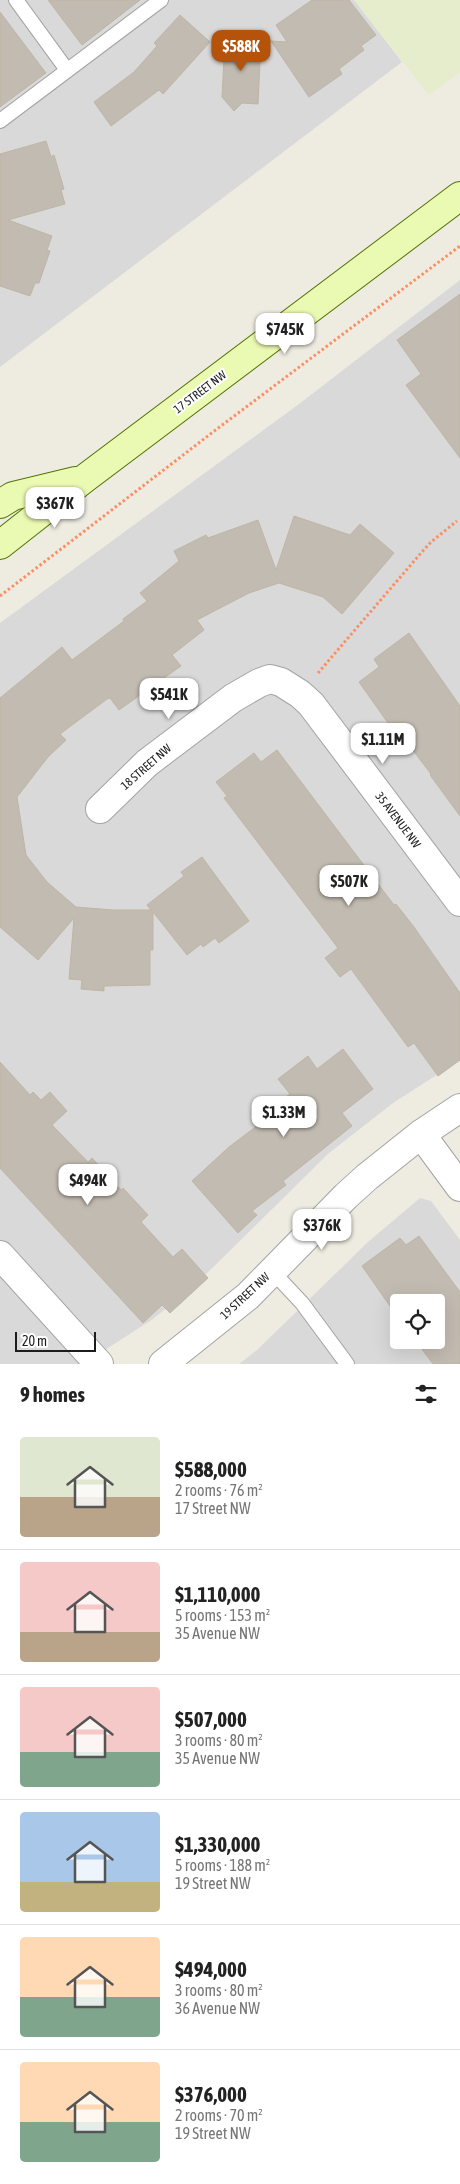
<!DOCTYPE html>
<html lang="en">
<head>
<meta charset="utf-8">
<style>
  :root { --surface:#fff; --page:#f6f6f6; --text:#222; --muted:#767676; --line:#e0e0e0; --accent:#b45309 }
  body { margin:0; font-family:"Asap Condensed",sans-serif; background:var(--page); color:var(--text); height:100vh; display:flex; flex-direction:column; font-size:19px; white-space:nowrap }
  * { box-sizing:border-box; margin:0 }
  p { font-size:16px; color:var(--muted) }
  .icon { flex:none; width:28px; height:28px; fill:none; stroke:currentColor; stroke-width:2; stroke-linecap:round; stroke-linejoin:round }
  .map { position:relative; height:1364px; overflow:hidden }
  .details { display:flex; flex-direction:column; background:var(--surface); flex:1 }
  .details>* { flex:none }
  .tools { position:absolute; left:390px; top:1294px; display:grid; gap:10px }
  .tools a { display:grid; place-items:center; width:55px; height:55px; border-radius:5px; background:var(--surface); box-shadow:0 5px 20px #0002; font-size:25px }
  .scale { position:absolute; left:15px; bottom:12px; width:81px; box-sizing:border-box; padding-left:5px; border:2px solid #1c1c1c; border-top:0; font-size:14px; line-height:18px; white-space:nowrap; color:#1c1c1c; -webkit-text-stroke:4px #fff; paint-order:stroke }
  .price { position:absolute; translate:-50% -42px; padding:0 11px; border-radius:10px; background:#fff; color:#222; font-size:16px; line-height:32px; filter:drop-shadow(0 1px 2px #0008) }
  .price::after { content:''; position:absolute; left:50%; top:30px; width:15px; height:11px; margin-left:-8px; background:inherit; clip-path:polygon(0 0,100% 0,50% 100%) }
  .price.current { background:var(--accent); color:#fff }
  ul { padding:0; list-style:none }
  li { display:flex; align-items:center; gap:15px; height:125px; padding:0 20px }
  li+li { border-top:1px solid var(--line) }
  li span { display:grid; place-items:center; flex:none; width:140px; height:100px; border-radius:5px; color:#555 }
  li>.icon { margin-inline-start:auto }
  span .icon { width:60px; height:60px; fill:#fffc; stroke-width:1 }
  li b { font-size:21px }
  h2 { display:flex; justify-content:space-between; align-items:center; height:60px; padding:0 20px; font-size:21px }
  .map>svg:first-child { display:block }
  .residential { fill:#dad9d9; fill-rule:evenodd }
  .farmland { fill:#e5edcc }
  .building { fill:#c2bbb1; stroke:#bfb5a4 }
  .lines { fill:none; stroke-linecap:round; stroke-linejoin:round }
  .service-casing { stroke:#a3a3a3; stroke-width:16 }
  .minor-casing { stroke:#a3a3a3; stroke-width:30 }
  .tertiary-casing { stroke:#a3a3a3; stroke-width:30 }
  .secondary-casing { stroke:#537204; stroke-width:30 }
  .path { stroke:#fa8f65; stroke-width:3; stroke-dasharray:2.5 2.5; stroke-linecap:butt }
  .service { stroke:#fff; stroke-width:14 }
  .minor { stroke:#fff; stroke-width:28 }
  .tertiary { stroke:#fff; stroke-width:28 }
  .secondary { stroke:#eafab3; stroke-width:28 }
  .labels { text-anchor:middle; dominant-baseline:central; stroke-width:4; stroke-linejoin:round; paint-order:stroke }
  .street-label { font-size:12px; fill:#1c1c1c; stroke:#fff }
</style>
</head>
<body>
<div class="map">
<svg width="460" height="1364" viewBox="0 0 460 1364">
  <rect width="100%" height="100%" fill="#eeece1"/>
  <g class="residential">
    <path d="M 0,0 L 354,0 L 402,62 L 0,367 Z"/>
    <path d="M 460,280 L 460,1060 L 393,1103 L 329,1153 L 195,1285 L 153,1319 L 83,1364 L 0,1364 L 0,623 L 299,404 Z"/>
    <path d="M 420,1198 L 431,1201 L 460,1240 L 460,1364 L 239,1364 L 257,1350 L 368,1242 ZM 399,1302 L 436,1302 L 436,1340 L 399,1340 Z"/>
  </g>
  <path class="farmland" d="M 354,0 L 460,0 L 460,72 L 429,95 Z"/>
  <g class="building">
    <path d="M 48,0 L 140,0 L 82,45 Z"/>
    <path d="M 312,0 L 349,0 L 376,35 L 361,46 L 364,50 L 339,69 L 342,74 L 309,97 L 271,41 L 287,42 L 276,25 Z"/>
    <path d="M 0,12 L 46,73 L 0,107 Z"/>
    <path d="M 180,15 L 210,42 L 163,94 L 159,90 L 111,126 L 94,102 L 134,72 L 157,46 L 154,43 Z"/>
    <path d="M 225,39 L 261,41 L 258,104 L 242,103 L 234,111 L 222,97 Z"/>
    <path d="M 46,141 L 51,157 L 54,155 L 64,189 L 61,190 L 65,204 L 8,220 L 52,236 L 47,250 L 50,251 L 39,283 L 35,283 L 30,296 L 0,286 L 0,154 Z"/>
    <path d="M 460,294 L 460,458 L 406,385 L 421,374 L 397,340 Z"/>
    <path d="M 294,516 L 350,535 L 360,524 L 394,553 L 342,614 L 323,597 L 279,583 L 249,593 L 197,620 L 204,630 L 172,655 L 181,666 L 119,710 L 110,698 L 107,699 L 60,734 L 66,740 L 48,757 L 17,797 L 26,855 L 47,882 L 76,907 L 113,910 L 151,910 L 147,905 L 184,876 L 181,872 L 202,857 L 249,921 L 219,943 L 215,938 L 203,947 L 201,944 L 187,955 L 153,912 L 153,950 L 150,950 L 150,985 L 104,986 L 104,991 L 81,989 L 82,980 L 69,979 L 74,918 L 38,960 L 0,927 L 0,698 L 62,647 L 72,660 L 124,621 L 123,619 L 147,601 L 140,593 L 179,561 L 174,551 L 206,535 L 208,538 L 258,520 L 276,570 Z"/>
    <path d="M 409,633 L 460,706 L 460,816 L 430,775 L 431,774 L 396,728 L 393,730 L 359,682 L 379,667 L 374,659 Z"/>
    <path d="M 277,750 L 394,905 L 396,904 L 414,927 L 460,993 L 460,1060 L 438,1076 L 414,1043 L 408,1047 L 351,969 L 340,977 L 325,958 L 338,948 L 224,798 L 227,796 L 216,782 L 254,753 L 261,762 Z"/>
    <path d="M 343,1049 L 373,1089 L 342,1113 L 352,1126 L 283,1181 L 286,1185 L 252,1211 L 257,1215 L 238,1233 L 192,1181 L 229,1147 L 262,1122 L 258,1118 L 290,1094 L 278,1079 L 308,1056 L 317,1069 Z"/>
    <path d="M 0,1062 L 30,1095 L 33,1092 L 41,1100 L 50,1092 L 67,1111 L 52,1125 L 88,1162 L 92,1158 L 121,1190 L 123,1188 L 148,1215 L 141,1222 L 173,1257 L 182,1249 L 208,1278 L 170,1313 L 162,1305 L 143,1323 L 0,1168 Z"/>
    <path d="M 419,1236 L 460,1292 L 460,1364 L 433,1364 L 415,1340 L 436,1340 L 436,1302 L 399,1302 L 399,1319 L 362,1266 L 400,1238 L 406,1245 Z"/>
  </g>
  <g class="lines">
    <defs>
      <g id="service">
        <path d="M 16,0 L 67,70"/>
        <path d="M 0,121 L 161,0"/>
        <path d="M 272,1271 L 302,1303 L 347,1364"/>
      </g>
      <g id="minor">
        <path d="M 100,809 L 147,763 L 233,698 L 259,683 L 270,679 L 281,682 L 300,694 L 311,704 L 460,902"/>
        <path d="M 421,1134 L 460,1187"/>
        <path d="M 0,1255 L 99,1364"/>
      </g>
      <path id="tertiary" d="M 163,1364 L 248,1296 L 346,1196 L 367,1177 L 421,1134 L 460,1108"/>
      <g id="secondary">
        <path d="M 0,504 L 13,496 L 75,481"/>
        <path d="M 0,545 L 84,479 L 460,196"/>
      </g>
    </defs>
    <use href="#service" class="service-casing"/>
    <use href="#minor" class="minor-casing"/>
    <use href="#tertiary" class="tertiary-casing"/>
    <use href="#secondary" class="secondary-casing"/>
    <g class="path">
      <path d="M 0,596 L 213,432 L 460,246"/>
      <path d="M 318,673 L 421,553 L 431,542 L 457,521"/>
    </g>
    <use href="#service" class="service"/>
    <use href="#minor" class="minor"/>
    <use href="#tertiary" class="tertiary"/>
    <use href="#secondary" class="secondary"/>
  </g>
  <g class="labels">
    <g class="street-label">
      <text transform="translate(200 392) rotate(-37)">17 STREET NW</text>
      <text transform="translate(146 767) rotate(-41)">18 STREET NW</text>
      <text transform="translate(398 820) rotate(53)">35 AVENUE NW</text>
      <text transform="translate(245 1296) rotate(-43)">19 STREET NW</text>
    </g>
  </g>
</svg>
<div class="tools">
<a><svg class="icon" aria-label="locate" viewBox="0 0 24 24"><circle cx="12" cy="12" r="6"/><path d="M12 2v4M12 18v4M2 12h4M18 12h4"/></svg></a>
</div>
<div class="scale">20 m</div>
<b class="price current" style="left:241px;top:72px">$588K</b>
<b class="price" style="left:285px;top:355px">$745K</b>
<b class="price" style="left:55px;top:529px">$367K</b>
<b class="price" style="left:169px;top:720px">$541K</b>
<b class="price" style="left:383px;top:765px">$1.11M</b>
<b class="price" style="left:349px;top:907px">$507K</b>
<b class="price" style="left:284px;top:1138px">$1.33M</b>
<b class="price" style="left:88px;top:1206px">$494K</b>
<b class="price" style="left:322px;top:1251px">$376K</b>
</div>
<section class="details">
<h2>9 homes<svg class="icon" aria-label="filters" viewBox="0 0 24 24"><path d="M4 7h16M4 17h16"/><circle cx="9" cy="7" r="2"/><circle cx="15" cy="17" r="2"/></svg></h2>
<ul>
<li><span style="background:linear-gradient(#dfe7d0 60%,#b9a48a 0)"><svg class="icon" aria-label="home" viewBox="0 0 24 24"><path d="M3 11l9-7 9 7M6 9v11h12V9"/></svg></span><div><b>$588,000</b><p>2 rooms · 76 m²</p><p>17 Street NW</p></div></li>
<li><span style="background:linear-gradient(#f6c9c9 70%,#b9a48a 0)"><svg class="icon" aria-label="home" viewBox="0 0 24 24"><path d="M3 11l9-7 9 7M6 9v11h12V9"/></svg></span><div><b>$1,110,000</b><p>5 rooms · 153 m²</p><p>35 Avenue NW</p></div></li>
<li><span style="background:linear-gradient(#f6c9c9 65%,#7fa58c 0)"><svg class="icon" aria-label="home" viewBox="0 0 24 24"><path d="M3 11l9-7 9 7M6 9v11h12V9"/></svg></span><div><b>$507,000</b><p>3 rooms · 80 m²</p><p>35 Avenue NW</p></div></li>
<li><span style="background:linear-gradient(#a9c7e8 70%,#c2b280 0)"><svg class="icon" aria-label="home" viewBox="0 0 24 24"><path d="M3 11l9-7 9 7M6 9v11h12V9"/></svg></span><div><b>$1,330,000</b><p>5 rooms · 188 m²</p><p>19 Street NW</p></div></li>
<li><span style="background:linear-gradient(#ffd9b3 60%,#7fa58c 0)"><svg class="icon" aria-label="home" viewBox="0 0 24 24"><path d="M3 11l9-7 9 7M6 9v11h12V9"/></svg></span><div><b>$494,000</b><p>3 rooms · 80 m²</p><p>36 Avenue NW</p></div></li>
<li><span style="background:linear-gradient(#ffd9b3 60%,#7fa58c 0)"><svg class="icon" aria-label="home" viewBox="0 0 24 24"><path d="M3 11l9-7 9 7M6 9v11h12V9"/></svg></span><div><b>$376,000</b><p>2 rooms · 70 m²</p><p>19 Street NW</p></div></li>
</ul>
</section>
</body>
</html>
